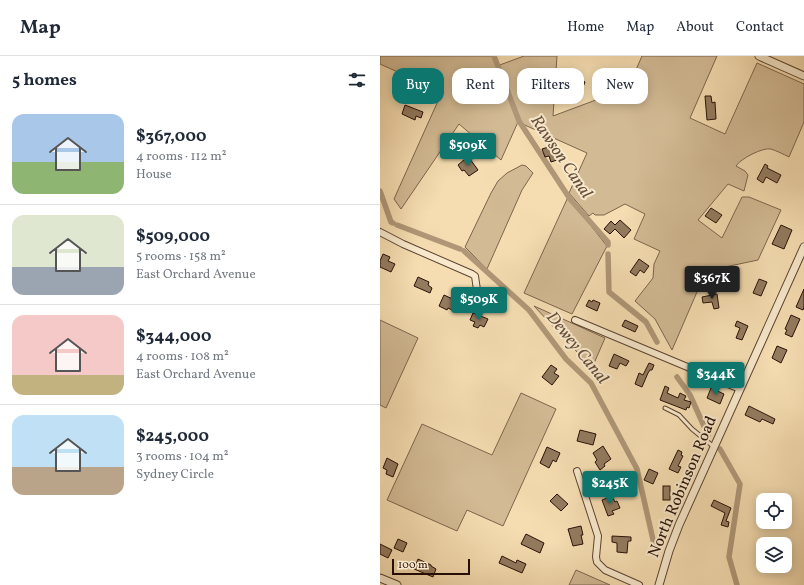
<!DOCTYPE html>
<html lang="en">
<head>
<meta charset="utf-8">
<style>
  :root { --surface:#fff; --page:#f2f2f3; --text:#1f2937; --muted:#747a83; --line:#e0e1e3; --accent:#0f766e }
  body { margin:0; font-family:Vollkorn,serif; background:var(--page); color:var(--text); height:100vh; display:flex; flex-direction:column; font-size:15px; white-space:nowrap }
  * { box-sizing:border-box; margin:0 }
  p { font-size:13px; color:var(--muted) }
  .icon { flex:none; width:22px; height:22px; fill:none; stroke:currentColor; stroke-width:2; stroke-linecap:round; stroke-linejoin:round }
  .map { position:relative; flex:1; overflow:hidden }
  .drawer { display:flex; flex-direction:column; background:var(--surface); width:380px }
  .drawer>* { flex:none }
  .top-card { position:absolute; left:12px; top:12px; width:352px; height:36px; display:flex; gap:8px }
  .controls { position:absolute; left:376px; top:437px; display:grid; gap:8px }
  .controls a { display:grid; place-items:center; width:36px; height:36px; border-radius:8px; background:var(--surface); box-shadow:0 2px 10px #0003; font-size:20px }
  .scale { position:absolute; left:12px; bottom:10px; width:78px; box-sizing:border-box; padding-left:4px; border:2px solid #281007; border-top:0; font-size:11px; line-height:14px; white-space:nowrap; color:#281007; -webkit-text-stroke:3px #f8e9cc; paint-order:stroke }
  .price { position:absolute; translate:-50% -34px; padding:0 9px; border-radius:4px; background:var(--accent); color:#fff; font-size:13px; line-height:26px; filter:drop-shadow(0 1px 2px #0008) }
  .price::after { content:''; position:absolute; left:50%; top:24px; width:12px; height:9px; margin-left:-6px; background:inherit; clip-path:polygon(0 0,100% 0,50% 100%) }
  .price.selected { background:#222; color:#fff }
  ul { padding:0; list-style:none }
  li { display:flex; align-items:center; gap:12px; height:100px; padding:0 12px }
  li+li { border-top:1px solid var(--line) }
  li span { display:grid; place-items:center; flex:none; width:112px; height:80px; border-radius:12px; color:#555 }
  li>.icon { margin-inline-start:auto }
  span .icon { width:48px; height:48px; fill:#fffc; stroke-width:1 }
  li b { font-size:17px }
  h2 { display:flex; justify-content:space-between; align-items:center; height:48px; padding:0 12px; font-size:17px }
  .chip { padding:0 14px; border-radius:12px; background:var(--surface); box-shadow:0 2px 10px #0003; font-size:14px; line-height:36px }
  .chip.selected { background:var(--accent); color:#fff }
  header { display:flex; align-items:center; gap:24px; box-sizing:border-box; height:56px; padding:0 20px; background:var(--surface); border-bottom:1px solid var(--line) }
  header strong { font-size:19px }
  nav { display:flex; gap:22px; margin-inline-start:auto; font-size:14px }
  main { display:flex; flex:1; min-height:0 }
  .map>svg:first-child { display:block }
  .green { fill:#d2ba94; stroke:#7d654e }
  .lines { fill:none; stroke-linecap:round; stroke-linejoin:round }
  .canal { stroke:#af9777; stroke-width:5.5 }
  .building { fill:#937b5f; stroke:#281007 }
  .service-casing { stroke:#5b4332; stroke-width:5 }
  .minor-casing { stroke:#5b4332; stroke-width:8 }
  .tertiary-casing { stroke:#5b4332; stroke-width:9 }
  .service { stroke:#f8e9cc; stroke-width:3 }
  .minor { stroke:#f8e9cc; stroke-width:6 }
  .tertiary { stroke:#f8e9cc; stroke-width:7 }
  .labels { text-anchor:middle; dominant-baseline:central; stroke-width:4; stroke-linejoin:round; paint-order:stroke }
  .street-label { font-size:16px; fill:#281007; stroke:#f8e9cc }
  .water-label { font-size:17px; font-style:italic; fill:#654d39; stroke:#f8e9cc }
</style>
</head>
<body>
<header>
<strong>Map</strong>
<nav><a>Home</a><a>Map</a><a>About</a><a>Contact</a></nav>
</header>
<main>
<section class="drawer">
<h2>5 homes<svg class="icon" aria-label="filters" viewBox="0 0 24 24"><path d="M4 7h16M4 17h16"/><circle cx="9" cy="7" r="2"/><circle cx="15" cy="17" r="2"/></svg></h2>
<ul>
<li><span style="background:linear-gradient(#a9c7e8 60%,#8fb573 0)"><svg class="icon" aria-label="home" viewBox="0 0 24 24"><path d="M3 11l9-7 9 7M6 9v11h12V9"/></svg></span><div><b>$367,000</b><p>4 rooms · 112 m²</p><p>House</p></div></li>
<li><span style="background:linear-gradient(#dfe7d0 65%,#9aa5b1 0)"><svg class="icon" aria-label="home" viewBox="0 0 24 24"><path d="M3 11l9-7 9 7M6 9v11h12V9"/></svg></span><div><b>$509,000</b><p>5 rooms · 158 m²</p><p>East Orchard Avenue</p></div></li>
<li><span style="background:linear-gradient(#f6c9c9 75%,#c2b280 0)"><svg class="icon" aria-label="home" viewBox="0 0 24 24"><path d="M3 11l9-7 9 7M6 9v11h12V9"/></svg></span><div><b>$344,000</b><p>4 rooms · 108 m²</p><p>East Orchard Avenue</p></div></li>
<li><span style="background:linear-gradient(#bfe0f5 65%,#b9a48a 0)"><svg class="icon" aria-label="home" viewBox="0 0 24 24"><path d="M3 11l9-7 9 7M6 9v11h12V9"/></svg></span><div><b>$245,000</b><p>3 rooms · 104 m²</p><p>Sydney Circle</p></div></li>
</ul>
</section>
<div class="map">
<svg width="424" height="529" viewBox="0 0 424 529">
  <rect width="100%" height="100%" fill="#f5ddb1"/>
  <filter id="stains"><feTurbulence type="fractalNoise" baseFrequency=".005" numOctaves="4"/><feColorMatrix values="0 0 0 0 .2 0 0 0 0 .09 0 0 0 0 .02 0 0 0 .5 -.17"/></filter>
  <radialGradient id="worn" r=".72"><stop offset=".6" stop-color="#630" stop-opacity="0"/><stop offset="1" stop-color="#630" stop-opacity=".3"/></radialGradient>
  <g class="green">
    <path d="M 0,0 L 112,0 L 117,10 L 144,0 L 177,0 L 173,60 L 248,32 L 262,0 L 337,0 L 310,62 L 345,78 L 377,7 L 424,28 L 424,66 L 409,101 C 403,98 397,95 391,93 C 383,91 360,103 356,110 L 365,115 L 368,119 L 364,135 L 348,128 L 318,164 L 342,182 L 362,141 L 369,141 L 401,154 L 378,204 L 326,215 L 292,294 L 275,263 L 255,245 L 273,222 L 274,208 L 280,195 L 254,183 L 265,158 L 245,148 L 224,159 L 215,159 L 213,157 L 209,160 L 189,137 L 207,97 L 138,66 L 121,104 L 79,68 L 21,153 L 14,143 L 62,36 L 0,8 Z"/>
    <path d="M 142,109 L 146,110 L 153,117 L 142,134 L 107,213 L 85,191 L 111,137 L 118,125 L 127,117 Z"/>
    <path d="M 188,141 L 227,190 L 192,258 L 144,237 Z"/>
    <path d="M 154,250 L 225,282 L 212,312 Z"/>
    <path d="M 0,264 L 38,282 L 6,352 L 0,349 Z"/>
    <path d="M 141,337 L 176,353 L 123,470 L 87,454 L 77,475 L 7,444 L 42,368 L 112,399 Z"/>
    <path d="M 196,514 L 230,529 L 189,529 Z"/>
  </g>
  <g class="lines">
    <g class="canal">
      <path d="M 114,0 L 139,65 L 190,143 L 228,186 L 228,189"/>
      <path d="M 0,135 L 11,166 L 13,167"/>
      <path d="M 17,169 L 80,193"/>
      <path d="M 84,195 L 149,254 L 186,303 L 211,327 L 257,413 L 276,497"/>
      <path d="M 228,198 L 229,236 L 266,266 L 277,286"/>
      <path d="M 297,321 L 310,339 L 328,379"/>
      <path d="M 340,393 L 360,428 L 349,501 L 357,529"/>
    </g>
  </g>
  <g class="building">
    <path d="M 195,20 L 205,26 L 203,31 L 201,29 L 199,33 L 196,31 L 197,28 L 193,27 Z"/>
    <path d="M 22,25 L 29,28 L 24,39 L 17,36 Z"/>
    <path d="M 325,40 L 331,40 L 332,47 L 335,46 L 336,63 L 327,64 Z"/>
    <path d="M 25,49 L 43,56 L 41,62 L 36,60 L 35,64 L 22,58 Z"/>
    <path d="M 175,89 L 180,103 L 171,106 L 169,100 L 165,101 L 162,93 Z"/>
    <path d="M 85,103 L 87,105 L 90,103 L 98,114 L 89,120 L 84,114 L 82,115 L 78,109 Z"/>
    <path d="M 385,108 L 388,110 L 387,112 L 401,119 L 397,127 L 386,121 L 383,127 L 377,123 Z"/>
    <path d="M 331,152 L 342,159 L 336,167 L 325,160 Z"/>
    <path d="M 240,164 L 251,174 L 244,182 L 235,173 L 230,178 L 224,173 L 231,165 L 235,169 Z"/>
    <path d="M 401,169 L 412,174 L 404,193 L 392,188 Z"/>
    <path d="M 3,198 L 10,201 L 8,205 L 15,208 L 11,216 L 0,211 L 0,205 Z"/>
    <path d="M 259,203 L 269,210 L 264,217 L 260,214 L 256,220 L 250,216 Z"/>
    <path d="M 38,221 L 49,226 L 48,229 L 52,232 L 50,237 L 34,230 Z"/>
    <path d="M 379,223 L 387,226 L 381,240 L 373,237 Z"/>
    <path d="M 424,233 L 424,251 L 423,254 L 416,251 Z"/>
    <path d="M 337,238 L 339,252 L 334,253 L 332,246 L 323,247 L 322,241 Z"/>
    <path d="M 64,239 L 79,246 L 77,252 L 74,250 L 72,254 L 68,252 L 67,254 L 59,250 Z"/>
    <path d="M 209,244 L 212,246 L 213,244 L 220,247 L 217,255 L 206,250 Z"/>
    <path d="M 93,257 L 108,263 L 104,271 L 100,269 L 98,272 L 93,270 L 95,266 L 90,264 Z"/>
    <path d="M 411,259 L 420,263 L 412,281 L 405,278 L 407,274 L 405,273 Z"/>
    <path d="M 245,264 L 258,270 L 255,276 L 242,270 Z"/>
    <path d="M 357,265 L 368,270 L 362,284 L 356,282 L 360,272 L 355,270 Z"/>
    <path d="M 397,290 L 407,294 L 401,307 L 392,302 Z"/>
    <path d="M 234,298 L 249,305 L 246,310 L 240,307 L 237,313 L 229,310 Z"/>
    <path d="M 269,307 L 274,309 L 272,314 L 270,314 L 268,317 L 262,331 L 255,328 L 259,317 L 263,319 Z"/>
    <path d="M 171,309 L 177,313 L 174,317 L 179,320 L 172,329 L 162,321 Z"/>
    <path d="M 285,330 L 289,332 L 287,337 L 298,342 L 300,337 L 306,340 L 304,344 L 311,346 L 309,352 L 307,351 L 306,354 L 280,344 Z"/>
    <path d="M 331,332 L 344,338 L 340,348 L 327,342 Z"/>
    <path d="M 369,350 L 395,363 L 393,368 L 382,363 L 380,366 L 365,359 Z"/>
    <path d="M 200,374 L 216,378 L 213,389 L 197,385 Z"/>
    <path d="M 223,390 L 231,403 L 224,408 L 225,410 L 220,414 L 215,406 L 217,404 L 213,397 Z"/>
    <path d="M 167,391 L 180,397 L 176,406 L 173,404 L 169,412 L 160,407 Z"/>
    <path d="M 298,394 L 302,396 L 301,399 L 303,400 L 298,410 L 301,411 L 298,417 L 289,413 Z"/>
    <path d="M 7,402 L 18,408 L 13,421 L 6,418 L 7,414 L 3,412 Z"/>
    <path d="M 269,413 L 278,417 L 273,428 L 264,424 Z"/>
    <rect x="283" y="430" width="7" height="14"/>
    <path d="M 177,438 L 188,448 L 181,455 L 170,445 Z"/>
    <path d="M 232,440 L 235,446 L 237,445 L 240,452 L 232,455 L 234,458 L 228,460 L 222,444 Z"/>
    <path d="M 334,444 L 351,452 L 346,465 L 349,466 L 348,471 L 341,469 L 345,457 L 331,450 Z"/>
    <path d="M 201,470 L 203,479 L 201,479 L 203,488 L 193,490 L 188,473 Z"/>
    <path d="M 146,478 L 164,487 L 160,497 L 141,488 Z"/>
    <path d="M 232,480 L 251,481 L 251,485 L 248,485 L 247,497 L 237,496 L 237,487 L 232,486 Z"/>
    <path d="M 18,483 L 27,487 L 23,496 L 14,492 Z"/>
    <path d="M 0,488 L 12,494 L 8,502 L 0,498 Z"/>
    <path d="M 122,500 L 136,507 L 137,504 L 146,508 L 142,517 L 119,507 Z"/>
    <path d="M 38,503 L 51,509 L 51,510 L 56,513 L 53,521 L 34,513 Z"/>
  </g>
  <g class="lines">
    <defs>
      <path id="service" d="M 285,352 L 299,359 L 312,373 L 334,391"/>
      <g id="minor">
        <path d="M 0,176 L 23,188 L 92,218 L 95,220 L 97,234"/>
        <path d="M 195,264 L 360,333"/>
        <path d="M 197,415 L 218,480 L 216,501 L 217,506 L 225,514 L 259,529"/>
      </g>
      <g id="tertiary">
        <path d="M 379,0 L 424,20"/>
        <path d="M 0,522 L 17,529"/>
        <path d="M 279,529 L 289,495 L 299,469 L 424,191"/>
      </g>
    </defs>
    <use href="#service" class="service-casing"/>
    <use href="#minor" class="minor-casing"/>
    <use href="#tertiary" class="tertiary-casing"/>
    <use href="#service" class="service"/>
    <use href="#minor" class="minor"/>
    <use href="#tertiary" class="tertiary"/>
  </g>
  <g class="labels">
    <g class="street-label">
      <text transform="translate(303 431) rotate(-67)">North Robinson Road</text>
    </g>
    <g class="water-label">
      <text transform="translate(181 101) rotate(56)">Rawson Canal</text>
      <text transform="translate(197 292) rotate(51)">Dewey Canal</text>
    </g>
  </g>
  <rect width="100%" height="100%" filter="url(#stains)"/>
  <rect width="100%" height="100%" fill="url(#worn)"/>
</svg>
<div class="controls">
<a><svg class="icon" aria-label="locate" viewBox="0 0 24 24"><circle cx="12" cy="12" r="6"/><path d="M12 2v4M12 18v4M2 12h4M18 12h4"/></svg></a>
<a><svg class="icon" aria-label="layers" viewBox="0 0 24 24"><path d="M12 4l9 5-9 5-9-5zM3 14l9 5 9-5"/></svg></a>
</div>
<div class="scale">100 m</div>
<b class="price" style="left:88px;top:111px">$509K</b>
<b class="price selected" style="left:332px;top:244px">$367K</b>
<b class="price" style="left:99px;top:265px">$509K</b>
<b class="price" style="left:336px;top:340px">$344K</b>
<b class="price" style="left:230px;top:449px">$245K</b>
<div class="top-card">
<a class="chip selected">Buy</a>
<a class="chip">Rent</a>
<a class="chip">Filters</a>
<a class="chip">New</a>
</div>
</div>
</main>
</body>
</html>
